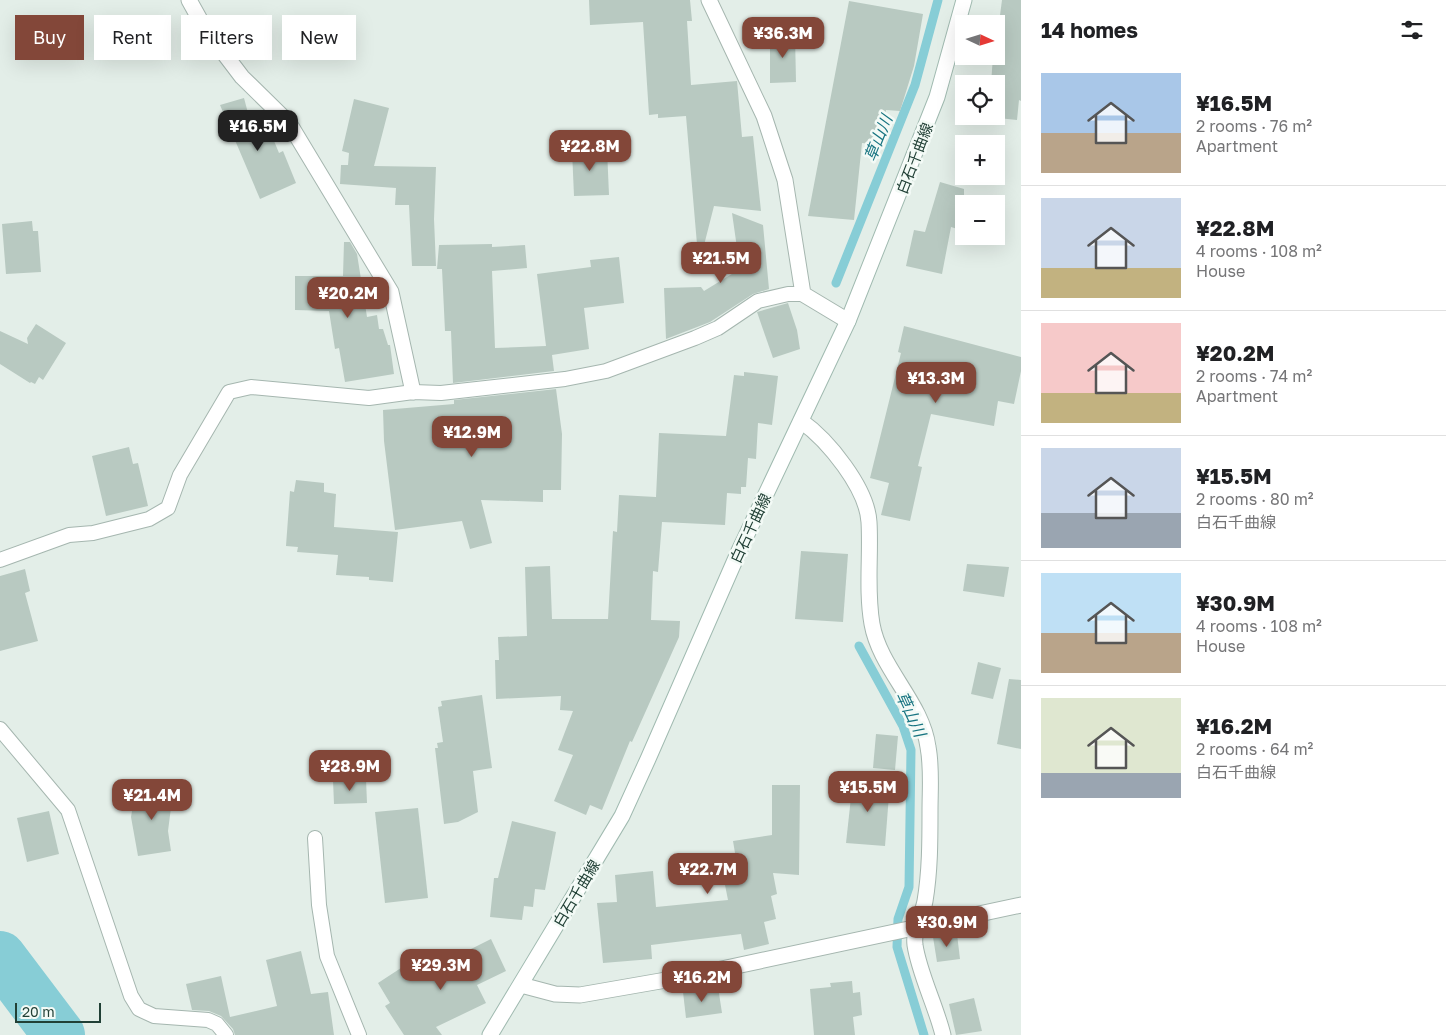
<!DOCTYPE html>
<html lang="en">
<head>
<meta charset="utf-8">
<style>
  :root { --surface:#fff; --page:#f2f2f2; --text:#202124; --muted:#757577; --line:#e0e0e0; --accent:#834739 }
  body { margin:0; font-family:"Golos Text","Noto Sans JP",sans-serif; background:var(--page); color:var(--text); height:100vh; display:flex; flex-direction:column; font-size:19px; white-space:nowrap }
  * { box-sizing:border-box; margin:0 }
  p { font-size:16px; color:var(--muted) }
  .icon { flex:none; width:28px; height:28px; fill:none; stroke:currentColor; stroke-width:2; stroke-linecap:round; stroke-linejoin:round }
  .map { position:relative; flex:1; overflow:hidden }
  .side { display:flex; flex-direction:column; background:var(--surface); width:425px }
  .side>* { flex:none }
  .hud { position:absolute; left:15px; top:15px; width:475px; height:45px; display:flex; gap:10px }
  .needle { width:32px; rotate:94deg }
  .buttons { position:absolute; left:955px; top:15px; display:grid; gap:10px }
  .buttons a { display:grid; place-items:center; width:50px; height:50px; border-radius:0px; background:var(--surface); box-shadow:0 5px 20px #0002; font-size:25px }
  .scale { position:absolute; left:15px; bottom:12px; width:86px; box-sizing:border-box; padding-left:5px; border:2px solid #214036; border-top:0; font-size:14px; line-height:18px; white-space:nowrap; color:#214036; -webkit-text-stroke:4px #f3faf6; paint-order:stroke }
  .price { position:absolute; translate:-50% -42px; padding:0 11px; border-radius:10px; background:var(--accent); color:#fff; font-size:16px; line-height:32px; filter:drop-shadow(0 1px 2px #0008) }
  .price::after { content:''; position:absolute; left:50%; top:30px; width:15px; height:11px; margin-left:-8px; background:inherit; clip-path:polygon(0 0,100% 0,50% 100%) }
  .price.on { background:#222; color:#fff }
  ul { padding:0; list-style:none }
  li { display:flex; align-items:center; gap:15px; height:125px; padding:0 20px }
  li+li { border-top:1px solid var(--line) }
  li span { display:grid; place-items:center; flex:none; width:140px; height:100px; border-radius:0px; color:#555 }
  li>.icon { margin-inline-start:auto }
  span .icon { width:60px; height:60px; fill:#fffc; stroke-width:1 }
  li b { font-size:21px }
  h2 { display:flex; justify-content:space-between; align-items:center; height:60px; padding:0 20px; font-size:21px }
  .chip { padding:0 18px; border-radius:0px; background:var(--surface); box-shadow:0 5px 20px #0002; font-size:18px; line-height:45px }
  .chip.on { background:var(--accent); color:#fff }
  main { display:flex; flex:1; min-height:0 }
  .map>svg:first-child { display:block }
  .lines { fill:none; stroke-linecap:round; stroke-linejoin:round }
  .stream { stroke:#87cdd6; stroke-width:9 }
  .river { stroke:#87cdd6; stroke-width:52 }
  .building { fill:#b8c9c1 }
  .service-casing { stroke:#a5b6af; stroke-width:16 }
  .minor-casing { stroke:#a5b6af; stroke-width:17 }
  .secondary-casing { stroke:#a0bab0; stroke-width:17 }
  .service { stroke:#fff; stroke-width:14 }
  .minor { stroke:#fff; stroke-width:15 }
  .secondary { stroke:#fff; stroke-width:15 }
  .labels { text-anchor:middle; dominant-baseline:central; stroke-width:5; stroke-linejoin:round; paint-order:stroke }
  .street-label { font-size:15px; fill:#214036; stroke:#f3faf6 }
  .water-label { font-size:16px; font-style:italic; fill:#177481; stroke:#f3faf6 }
</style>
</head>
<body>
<main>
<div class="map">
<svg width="1021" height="1035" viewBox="0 0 1021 1035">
  <rect width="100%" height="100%" fill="#e3eee8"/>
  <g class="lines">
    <g class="stream">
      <path d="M 836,283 L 915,85 L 938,0"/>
      <path d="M 859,646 L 903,726 L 911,750 L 909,887 L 898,919 L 897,947 L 924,1035"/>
    </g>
    <path class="river" d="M 0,957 L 59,1035"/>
  </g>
  <g class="building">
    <path d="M 589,0 L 690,0 L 692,21 L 687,21 L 691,85 L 737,81 L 742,137 L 753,136 L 761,211 L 714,206 L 701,257 L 698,256 L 686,116 L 658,118 L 658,114 L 649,115 L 643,22 L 590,25 Z"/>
    <path d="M 1002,0 L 1021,0 L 1021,101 L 1019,100 L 1017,120 L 988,117 L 996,116 L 996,84 L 991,84 L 993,56 L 996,56 L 996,22 L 999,23 Z"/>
    <path d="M 849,1 L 923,14 L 914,66 L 900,111 L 886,110 L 883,145 L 862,143 L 854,220 L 808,216 Z"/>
    <path d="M 795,35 L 796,82 L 770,83 L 770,36 Z"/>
    <path d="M 244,98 L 256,143 L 272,136 L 279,153 L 283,151 L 296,183 L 260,199 L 220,105 Z"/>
    <path d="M 354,99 L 389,108 L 374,166 L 436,167 L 434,219 L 436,266 L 412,266 L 409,205 L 395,205 L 396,188 L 340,184 L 341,165 L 348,165 L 349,153 L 342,151 Z"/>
    <path d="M 607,149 L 609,195 L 574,196 L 572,150 Z"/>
    <path d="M 940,182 L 964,189 L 964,231 L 951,227 L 942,274 L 906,266 L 914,230 L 925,232 Z"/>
    <path d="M 732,213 L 763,225 L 769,289 L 753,294 L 710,322 L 666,339 L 664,288 L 701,287 L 704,291 L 740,269 Z"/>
    <path d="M 32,221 L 33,231 L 38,231 L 41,272 L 6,274 L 2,224 Z"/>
    <path d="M 344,242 L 350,242 L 357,254 L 367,317 L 377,315 L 379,329 L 383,329 L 388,345 L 390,345 L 394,374 L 345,382 L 339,348 L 335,349 L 329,311 L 295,310 L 295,276 L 343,276 Z"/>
    <path d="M 492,244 L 492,247 L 525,245 L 527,268 L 492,271 L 495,348 L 546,346 L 537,274 L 591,267 L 590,260 L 619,257 L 624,303 L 584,308 L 589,349 L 552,355 L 554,371 L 453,383 L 451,331 L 445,331 L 442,269 L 437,269 L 439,245 Z"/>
    <path d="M 788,303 L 797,330 L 800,349 L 773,358 L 757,312 Z"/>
    <path d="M 36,324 L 66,343 L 43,380 L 39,377 L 35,384 L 31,382 L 30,383 L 0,364 L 0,331 L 28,344 L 27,338 Z"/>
    <path d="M 904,326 L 1021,357 L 1021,371 L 1014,404 L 998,401 L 994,426 L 931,414 L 918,466 L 922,467 L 910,521 L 881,515 L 889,483 L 870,478 L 901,353 L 898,352 Z"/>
    <path d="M 744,372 L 778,376 L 772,425 L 758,423 L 756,459 L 748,458 L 746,487 L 741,487 L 741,494 L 727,493 L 725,525 L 662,522 L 658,572 L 653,571 L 651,620 L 680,621 L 679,637 L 632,742 L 630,741 L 602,810 L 590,805 L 586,815 L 554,801 L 573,755 L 558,750 L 573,711 L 560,710 L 561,696 L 496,699 L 495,660 L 499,660 L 498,637 L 527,636 L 525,567 L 550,566 L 552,619 L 608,619 L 613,531 L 617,532 L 619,495 L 656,497 L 659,433 L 726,436 L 734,375 L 744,376 Z"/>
    <path d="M 556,389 L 562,434 L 561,490 L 543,490 L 543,502 L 481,500 L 492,543 L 470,549 L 462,521 L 395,530 L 384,441 L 383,410 L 454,404 L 454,400 Z"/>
    <path d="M 129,447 L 133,464 L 138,463 L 148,506 L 106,516 L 92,456 Z"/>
    <path d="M 296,480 L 324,483 L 324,492 L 336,494 L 334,527 L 398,532 L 393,582 L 369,580 L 369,577 L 336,575 L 338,555 L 297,552 L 298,547 L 286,546 L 290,491 L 294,492 Z"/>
    <path d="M 801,551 L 848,554 L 843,622 L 795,619 Z"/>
    <path d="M 967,564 L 1009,567 L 1004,597 L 963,591 Z"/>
    <path d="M 25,569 L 30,591 L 25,593 L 38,641 L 0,651 L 0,576 Z"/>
    <path d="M 978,662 L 1001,668 L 993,699 L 971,694 Z"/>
    <path d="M 1009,679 L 1021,680 L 1021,749 L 997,744 Z"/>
    <path d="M 482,695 L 492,768 L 473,771 L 478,812 L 458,822 L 444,824 L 435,748 L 438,748 L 437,743 L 443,742 L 438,707 L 442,706 L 441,701 Z"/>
    <path d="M 876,734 L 898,736 L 895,770 L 873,768 Z"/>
    <path d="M 366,779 L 367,803 L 334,804 L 333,780 Z"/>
    <path d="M 853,779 L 890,782 L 885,846 L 846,843 Z"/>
    <path d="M 772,785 L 800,785 L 799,875 L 773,873 L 777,894 L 771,896 L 776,919 L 764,922 L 769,944 L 744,950 L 741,934 L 651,945 L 652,959 L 603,963 L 597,903 L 617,902 L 615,875 L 653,871 L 656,907 L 728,900 L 723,875 L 728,874 L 727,867 L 737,865 L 733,841 L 772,835 Z"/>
    <path d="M 136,787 L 173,792 L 168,831 L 171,851 L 138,856 L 131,817 Z"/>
    <path d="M 418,808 L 428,898 L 385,903 L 375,812 Z"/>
    <path d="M 49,811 L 59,854 L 27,862 L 17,818 Z"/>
    <path d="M 512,821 L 556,832 L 545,890 L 535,889 L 533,907 L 524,906 L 522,920 L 490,917 L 494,878 L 498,878 Z"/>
    <path d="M 957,934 L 960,959 L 937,962 L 933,937 Z"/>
    <path d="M 491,939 L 506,971 L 477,985 L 486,1003 L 436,1027 L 442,1035 L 404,1035 L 385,1006 L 390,1003 L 378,983 L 401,968 L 409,980 Z"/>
    <path d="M 301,951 L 311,994 L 328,992 L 334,1035 L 235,1035 L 233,1029 L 221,1016 L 209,1011 L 192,1010 L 186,984 L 221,976 L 230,1017 L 277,1006 L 266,960 Z"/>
    <path d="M 852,981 L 853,993 L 860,992 L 862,1015 L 853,1017 L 855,1035 L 814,1035 L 810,989 L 831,987 L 830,983 Z"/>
    <path d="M 718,987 L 722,1013 L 686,1018 L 683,992 Z"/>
    <path d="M 974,998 L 982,1031 L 956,1035 L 949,1004 Z"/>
  </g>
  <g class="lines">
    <defs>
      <g id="service">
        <path d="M 0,560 L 69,535 L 93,533 L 149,519 L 168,508 L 180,475 L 229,392 L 251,387 L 369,398 L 413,392 L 441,393 L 565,379 L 606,371 L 695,338 L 718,328 L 758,301 L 788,294 L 803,294"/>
        <path d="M 0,729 L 68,810 L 131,996 L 139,1009 L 154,1016 L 208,1020 L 217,1024 L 226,1035"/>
        <path d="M 315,838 L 319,905 L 327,956 L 359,1035"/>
      </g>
      <g id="minor">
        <path d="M 189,0 L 204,27 L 242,77 L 289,123 L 391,292 L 413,392"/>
        <path d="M 709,0 L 764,116 L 785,180 L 803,294 L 848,321"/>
        <path d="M 801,421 C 828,440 867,488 869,522 C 871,556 866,590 872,624 C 880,669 922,702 928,747 C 932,768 930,789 930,811 C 930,841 930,871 925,901 C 922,917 913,928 915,945 C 919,973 936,1006 943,1035"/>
        <path d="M 521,985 L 555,994 L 580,995 L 689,976 L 1021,905"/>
      </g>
      <path id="secondary" d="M 490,1035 L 622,816 L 648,759 L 739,551 L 848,321 L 937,97 L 964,0"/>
    </defs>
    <use href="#service" class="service-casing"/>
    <use href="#minor" class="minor-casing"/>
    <use href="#secondary" class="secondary-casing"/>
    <use href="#service" class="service"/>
    <use href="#minor" class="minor"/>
    <use href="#secondary" class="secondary"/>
  </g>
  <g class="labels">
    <g class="street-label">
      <text transform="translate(914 158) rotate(-69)">白石千曲線</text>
      <text transform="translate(750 528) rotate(-65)">白石千曲線</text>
      <text transform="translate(576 893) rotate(-59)">白石千曲線</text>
    </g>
    <g class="water-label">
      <text transform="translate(878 138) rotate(-68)">草山川</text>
      <text transform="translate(911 714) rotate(65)">草山川</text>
    </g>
  </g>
</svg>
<div class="buttons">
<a><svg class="needle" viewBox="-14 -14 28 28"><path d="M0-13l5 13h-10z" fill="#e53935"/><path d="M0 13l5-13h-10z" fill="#757577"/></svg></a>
<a><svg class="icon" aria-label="locate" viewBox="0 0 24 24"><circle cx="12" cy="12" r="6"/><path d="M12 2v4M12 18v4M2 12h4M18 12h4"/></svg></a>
<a>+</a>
<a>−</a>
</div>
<div class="scale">20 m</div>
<b class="price" style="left:783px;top:59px">¥36.3M</b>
<b class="price on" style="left:258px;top:152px">¥16.5M</b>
<b class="price" style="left:590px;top:172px">¥22.8M</b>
<b class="price" style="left:721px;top:284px">¥21.5M</b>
<b class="price" style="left:348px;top:319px">¥20.2M</b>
<b class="price" style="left:936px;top:404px">¥13.3M</b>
<b class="price" style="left:472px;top:458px">¥12.9M</b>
<b class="price" style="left:350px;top:792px">¥28.9M</b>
<b class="price" style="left:868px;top:813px">¥15.5M</b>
<b class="price" style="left:152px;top:821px">¥21.4M</b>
<b class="price" style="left:708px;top:895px">¥22.7M</b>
<b class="price" style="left:947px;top:948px">¥30.9M</b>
<b class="price" style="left:441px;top:991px">¥29.3M</b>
<b class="price" style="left:702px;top:1003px">¥16.2M</b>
<div class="hud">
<a class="chip on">Buy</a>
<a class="chip">Rent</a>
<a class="chip">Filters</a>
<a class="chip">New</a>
</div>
</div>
<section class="side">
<h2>14 homes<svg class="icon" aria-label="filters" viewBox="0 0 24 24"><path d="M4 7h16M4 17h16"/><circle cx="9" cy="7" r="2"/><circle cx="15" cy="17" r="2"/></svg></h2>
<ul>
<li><span style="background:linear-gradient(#a9c7e8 60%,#b9a48a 0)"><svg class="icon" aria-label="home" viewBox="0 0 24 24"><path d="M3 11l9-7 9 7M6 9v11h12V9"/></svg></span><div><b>¥16.5M</b><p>2 rooms · 76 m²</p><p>Apartment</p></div></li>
<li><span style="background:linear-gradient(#c9d6e8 70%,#c2b280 0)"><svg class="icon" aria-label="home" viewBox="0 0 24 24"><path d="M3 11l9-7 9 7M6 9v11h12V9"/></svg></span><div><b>¥22.8M</b><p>4 rooms · 108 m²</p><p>House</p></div></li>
<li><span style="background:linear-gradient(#f6c9c9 70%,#c2b280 0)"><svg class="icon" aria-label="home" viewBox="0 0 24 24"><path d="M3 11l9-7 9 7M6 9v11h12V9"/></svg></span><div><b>¥20.2M</b><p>2 rooms · 74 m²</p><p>Apartment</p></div></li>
<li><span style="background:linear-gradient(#c9d6e8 65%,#9aa5b1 0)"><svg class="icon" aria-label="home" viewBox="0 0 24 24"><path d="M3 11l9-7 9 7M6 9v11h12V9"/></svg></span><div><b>¥15.5M</b><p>2 rooms · 80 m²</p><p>白石千曲線</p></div></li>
<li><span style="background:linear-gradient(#bfe0f5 60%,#b9a48a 0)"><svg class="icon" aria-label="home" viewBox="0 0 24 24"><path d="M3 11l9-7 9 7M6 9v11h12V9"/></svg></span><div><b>¥30.9M</b><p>4 rooms · 108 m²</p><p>House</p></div></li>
<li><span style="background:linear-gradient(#dfe7d0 75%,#9aa5b1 0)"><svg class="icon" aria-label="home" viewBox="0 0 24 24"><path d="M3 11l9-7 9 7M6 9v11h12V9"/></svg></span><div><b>¥16.2M</b><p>2 rooms · 64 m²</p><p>白石千曲線</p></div></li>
</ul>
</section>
</main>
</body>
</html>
